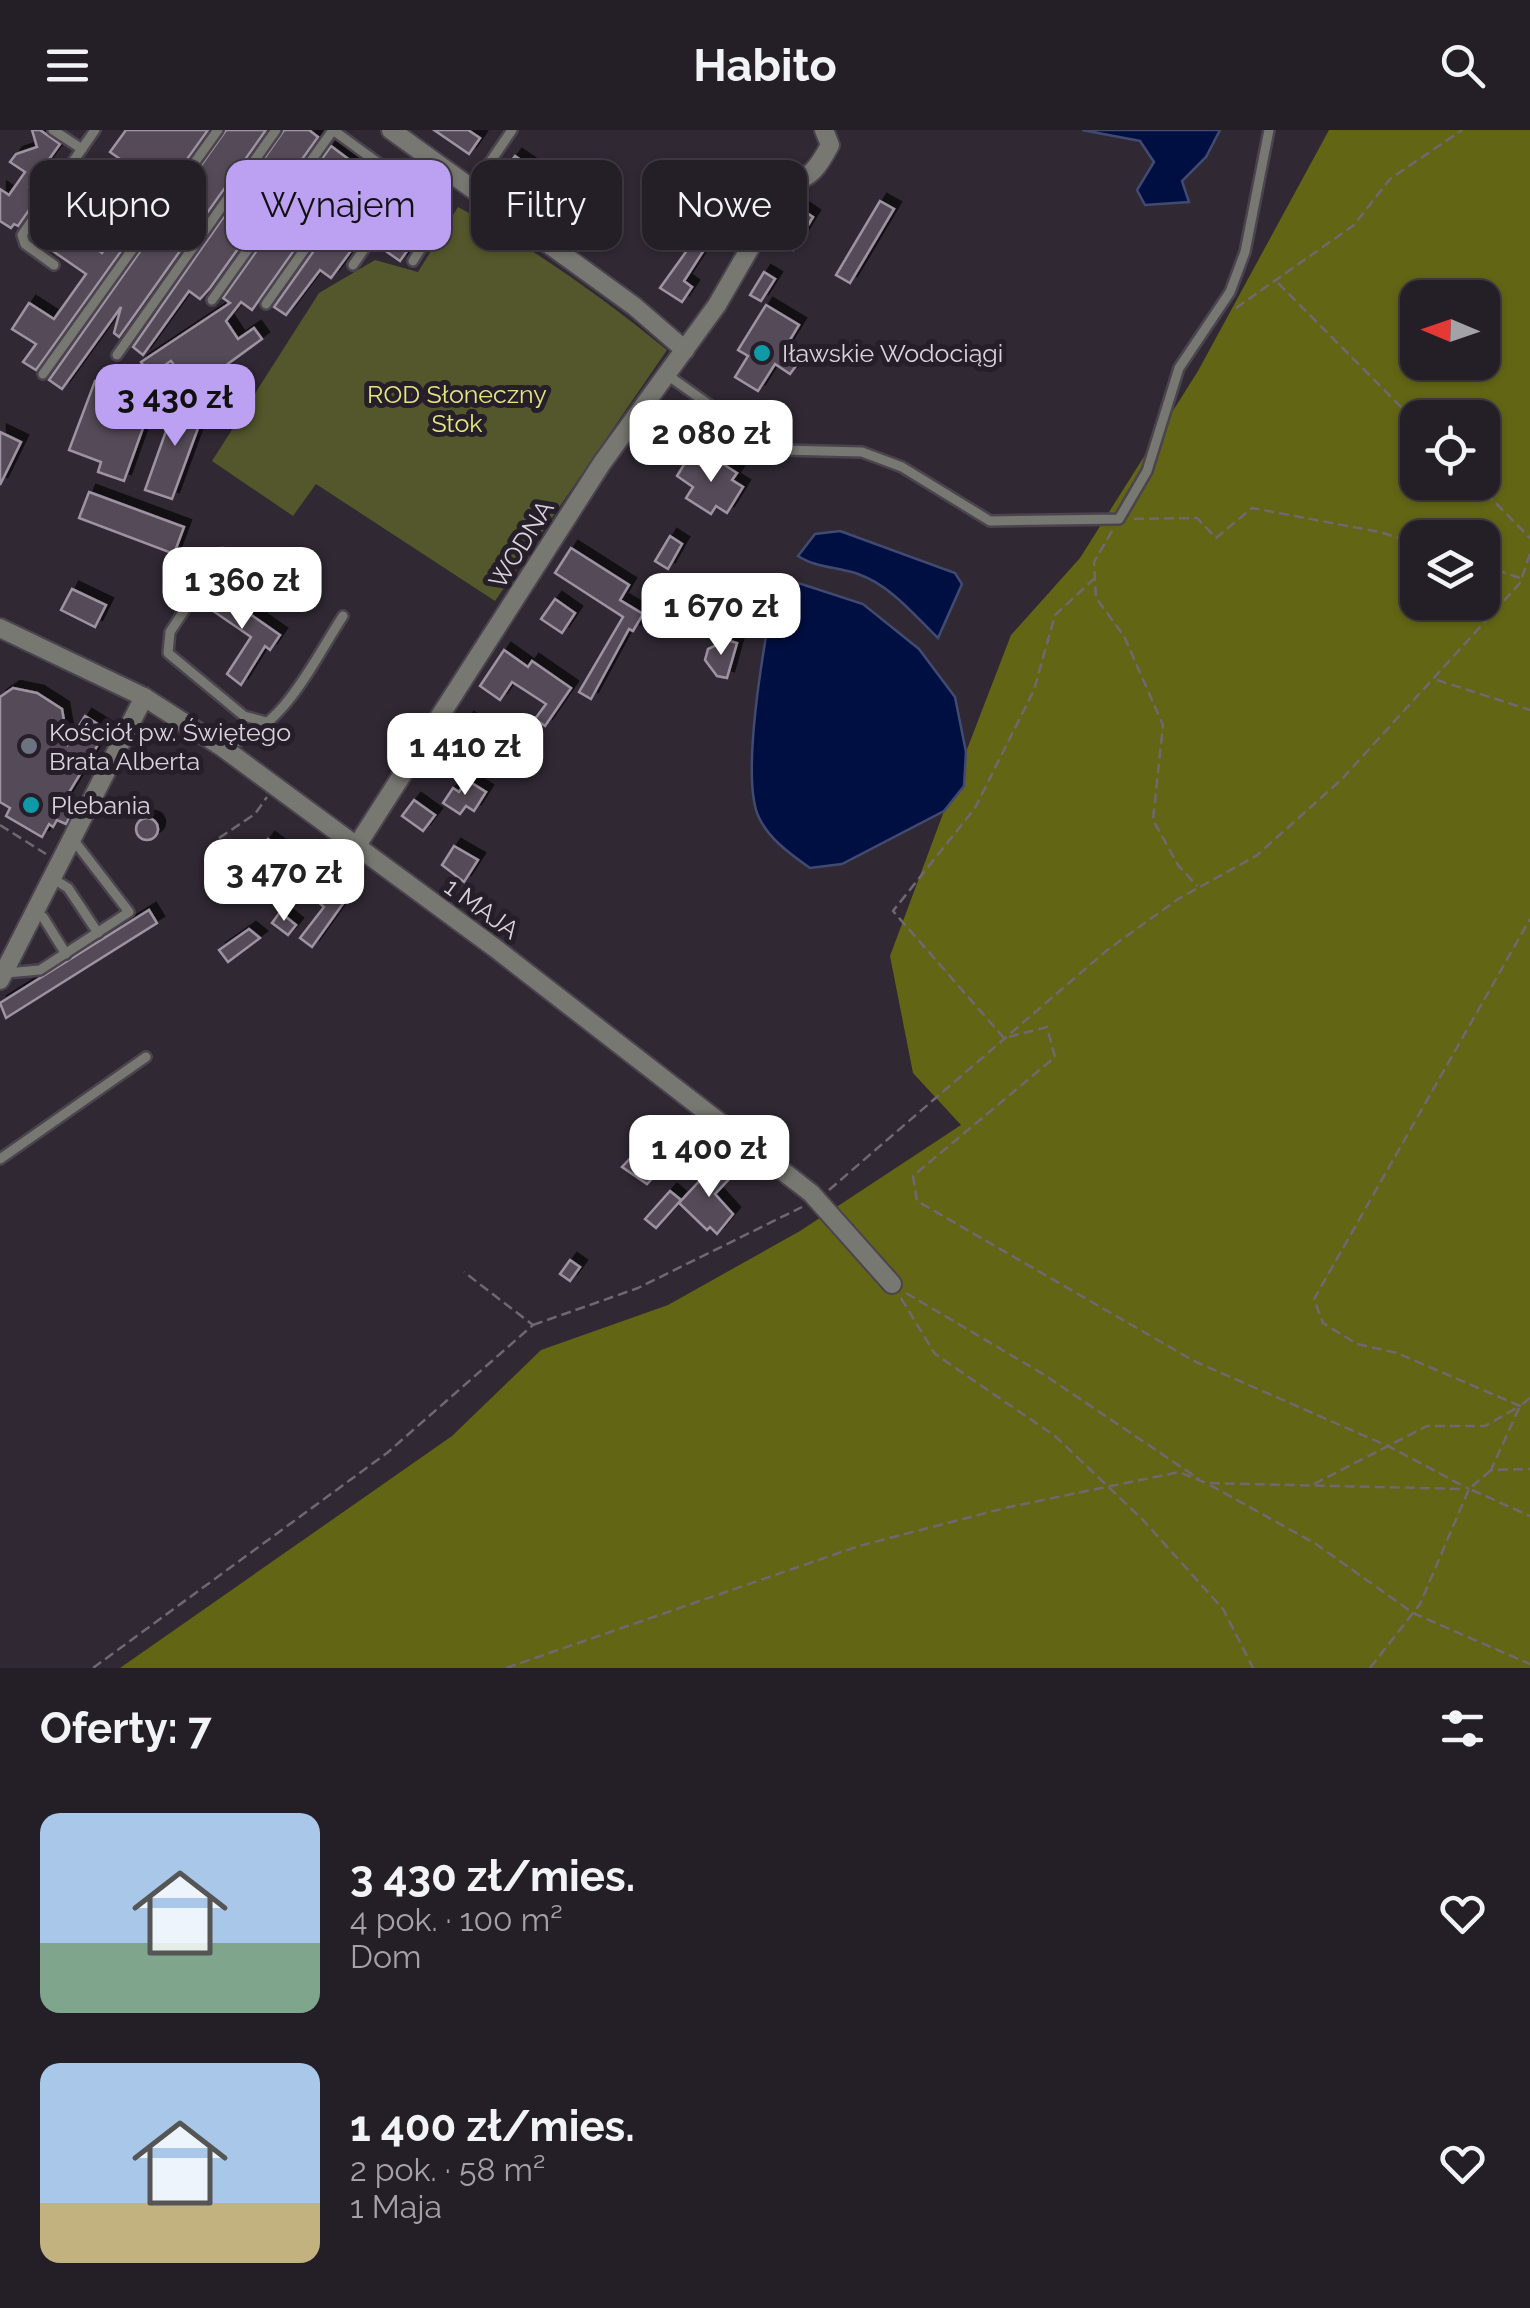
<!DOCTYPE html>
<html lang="pl">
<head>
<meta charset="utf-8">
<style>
  :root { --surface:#241e26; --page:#302b32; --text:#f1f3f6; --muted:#a3a2a7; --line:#413c43; --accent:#bca0f2 }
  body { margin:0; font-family:Raleway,sans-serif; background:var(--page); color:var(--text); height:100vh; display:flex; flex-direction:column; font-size:38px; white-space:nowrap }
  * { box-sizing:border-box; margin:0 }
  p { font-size:32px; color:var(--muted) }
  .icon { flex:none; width:55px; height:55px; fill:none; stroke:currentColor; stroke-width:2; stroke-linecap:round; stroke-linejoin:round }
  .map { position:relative; height:1538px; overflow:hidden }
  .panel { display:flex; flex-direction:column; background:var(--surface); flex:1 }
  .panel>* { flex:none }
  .guide { position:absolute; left:30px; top:30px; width:1000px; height:90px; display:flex; gap:20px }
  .needle { width:65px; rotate:272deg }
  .buttons { position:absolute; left:1400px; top:150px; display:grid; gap:20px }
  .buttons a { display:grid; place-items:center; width:100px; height:100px; border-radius:20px; background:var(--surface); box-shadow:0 2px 8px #0004,0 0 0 2px var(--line); font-size:50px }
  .price { position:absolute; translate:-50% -85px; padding:0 22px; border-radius:20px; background:#fff; color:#222; font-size:32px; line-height:65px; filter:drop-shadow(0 2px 5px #0008) }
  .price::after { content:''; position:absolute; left:50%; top:60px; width:30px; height:22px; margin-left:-15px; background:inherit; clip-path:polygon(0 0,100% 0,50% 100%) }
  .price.current { background:var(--accent); color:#111 }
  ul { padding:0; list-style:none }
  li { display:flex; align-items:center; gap:30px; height:250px; padding:0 40px }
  li span { display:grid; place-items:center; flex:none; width:280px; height:200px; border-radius:20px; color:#555 }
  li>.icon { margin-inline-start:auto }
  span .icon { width:120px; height:120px; fill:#fffc; stroke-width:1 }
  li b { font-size:42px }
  h2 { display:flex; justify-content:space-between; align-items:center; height:120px; padding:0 40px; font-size:42px }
  .tag { padding:0 35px; border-radius:20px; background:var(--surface); box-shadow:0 2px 8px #0004,0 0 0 2px var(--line); font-size:35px; line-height:90px }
  .tag.current { background:var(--accent); color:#111 }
  header { display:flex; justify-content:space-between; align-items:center; height:130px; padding:0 40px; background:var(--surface); font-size:45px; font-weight:700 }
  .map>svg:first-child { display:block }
  .green { fill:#54572b }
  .forest { fill:#626514; fill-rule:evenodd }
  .water { fill:#000f42; stroke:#414a70; stroke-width:2.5 }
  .building { fill:#554c58; stroke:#9e93a2; stroke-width:2.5; filter:url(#shadow) }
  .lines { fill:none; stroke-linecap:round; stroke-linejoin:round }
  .service-casing { stroke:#4b434e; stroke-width:14 }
  .minor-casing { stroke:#4b434e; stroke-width:22 }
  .path { stroke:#6f6871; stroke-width:2.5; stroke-dasharray:10 5; stroke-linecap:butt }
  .service { stroke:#777871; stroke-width:9 }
  .minor { stroke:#777871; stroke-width:18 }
  .culture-dot { fill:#0f9aa8; stroke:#261e29; stroke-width:4 }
  .worship-dot { fill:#6b7280; stroke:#261e29; stroke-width:4 }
  .labels { text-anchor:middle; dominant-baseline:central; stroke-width:10; stroke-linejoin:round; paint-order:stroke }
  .poi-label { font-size:25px; fill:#d9d3db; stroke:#261e29; text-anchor:start }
  .park-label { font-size:25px; fill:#e1e77e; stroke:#261e29 }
  .street-label { font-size:25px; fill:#d9d3db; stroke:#261e29 }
</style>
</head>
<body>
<header><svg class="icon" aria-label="menu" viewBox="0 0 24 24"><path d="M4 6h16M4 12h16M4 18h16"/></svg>Habito<svg class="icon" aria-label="search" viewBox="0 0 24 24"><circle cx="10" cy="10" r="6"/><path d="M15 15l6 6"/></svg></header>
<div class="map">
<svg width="1530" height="1538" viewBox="0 0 1530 1538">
  <defs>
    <filter id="shadow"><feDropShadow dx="7" dy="-7" stdDeviation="0" flood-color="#0009"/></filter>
  </defs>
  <rect width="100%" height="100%" fill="#302833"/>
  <path class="green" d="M 458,77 C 533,118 601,166 667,220 L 495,471 L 316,354 L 293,386 L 212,331 L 319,163 L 375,130 L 418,142 Z"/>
  <path class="forest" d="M 1329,0 L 1530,0 L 1530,1538 L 120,1538 L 452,1306 L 541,1220 L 668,1175 L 800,1101 L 961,995 L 913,943 L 890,826 L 944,681 L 964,656 L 966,622 L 1011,505 L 1080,428 L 1198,241 ZM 1418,168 L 1482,168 L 1482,232 L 1418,232 ZM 1418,288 L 1482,288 L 1482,352 L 1418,352 ZM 1418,408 L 1482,408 L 1482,472 L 1418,472 Z"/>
  <g class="water">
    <path d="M 1082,0 L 1220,0 L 1206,27 L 1182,51 L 1189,72 L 1145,75 L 1137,60 L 1154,32 L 1140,11 Z"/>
    <path d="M 840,401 L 955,443 L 962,454 L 938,508 C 914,485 890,455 858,444 C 838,437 816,438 798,426 L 815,404 Z"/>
    <path d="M 789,450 L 863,474 L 919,519 L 955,567 L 966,622 L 964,656 L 944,681 L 842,734 L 810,738 C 790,724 766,707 757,683 C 741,637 766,505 775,454 Z"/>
  </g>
  <g class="building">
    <path d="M 32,0 L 40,0 L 60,14 L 29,57 L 36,62 L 30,70 L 34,73 L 18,96 L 14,94 L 11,98 L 0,91 L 0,59 L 9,65 L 25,42 L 10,32 L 16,24 L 37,17 Z"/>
    <path d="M 126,0 L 208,0 L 36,240 L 23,232 L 36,214 L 12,199 L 29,173 L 54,189 L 86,144 L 31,106 L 47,83 L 102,123 L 117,102 L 95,86 L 113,52 L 140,70 L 158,44 L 138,31 L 133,38 L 110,22 Z"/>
    <path d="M 226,0 L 266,0 L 119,207 L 114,203 L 121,177 L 62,259 L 49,250 Z"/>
    <path d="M 284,0 L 309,0 L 318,7 L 210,158 L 200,169 L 189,161 L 143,225 L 133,217 Z"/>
    <path d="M 434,0 L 468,0 L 480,8 L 469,24 Z"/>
    <path d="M 331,16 L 355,34 L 252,180 L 241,172 L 226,191 L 238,209 L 254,198 L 262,209 L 192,260 L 171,231 L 150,245 L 141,232 L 230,173 L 223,168 Z"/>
    <path d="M 515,26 L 543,45 L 527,67 L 500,47 Z"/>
    <path d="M 369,43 L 394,62 L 331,148 L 320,140 L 286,185 L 274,177 Z"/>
    <path d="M 574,57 L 596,70 L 583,89 L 562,76 Z"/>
    <path d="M 714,58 L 742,75 L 730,95 L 702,78 Z"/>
    <path d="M 408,71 L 431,87 L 400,131 L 377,115 Z"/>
    <path d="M 880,71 L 894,79 L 850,153 L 836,145 Z"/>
    <path d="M 791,72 L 813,87 L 793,120 L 769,110 Z"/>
    <path d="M 693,112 L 704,120 L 684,151 L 692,157 L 682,172 L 660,158 Z"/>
    <path d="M 764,142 L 775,149 L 761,171 L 750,165 Z"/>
    <path d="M 766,175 L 799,195 L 782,223 L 798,233 L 790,244 L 775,234 L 758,261 L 735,247 L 748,226 L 738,220 Z"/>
    <path d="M 95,251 L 152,273 L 124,351 L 98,342 L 101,332 L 69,320 Z"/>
    <path d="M 177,270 L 205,279 L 172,369 L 145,360 Z"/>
    <path d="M 0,302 L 21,312 L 0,355 Z"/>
    <path d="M 712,327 L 737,343 L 732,350 L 743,357 L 727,383 L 716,376 L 711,384 L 686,368 L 693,357 L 677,346 L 688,328 L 705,338 Z"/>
    <path d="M 89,362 L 184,397 L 174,424 L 79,388 Z"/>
    <path d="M 670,406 L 682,414 L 668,439 L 655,431 Z"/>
    <path d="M 571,418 L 629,455 L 620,470 L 643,484 L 633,501 L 629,499 L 591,569 L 579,562 L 623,487 L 555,443 Z"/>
    <path d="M 210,456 L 280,505 L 270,520 L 265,516 L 241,555 L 227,544 L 251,507 L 200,472 Z"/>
    <path d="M 72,459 L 106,475 L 95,497 L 61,480 Z"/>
    <path d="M 555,469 L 575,483 L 562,503 L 541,489 Z"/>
    <path d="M 727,510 L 737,513 L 727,548 L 717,546 L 705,530 L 708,519 Z"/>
    <path d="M 504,520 L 528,537 L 532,531 L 571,558 L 545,596 L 535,589 L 546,574 L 512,552 L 500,570 L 480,556 Z"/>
    <path d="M 13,558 L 37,563 L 62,579 L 68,614 L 85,586 L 107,600 L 60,677 L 71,684 L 66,694 L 57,690 L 53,697 L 49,694 L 42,707 L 6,686 L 10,678 L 0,672 L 0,567 Z"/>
    <path d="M 467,589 L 489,603 L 474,626 L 452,613 Z"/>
    <path d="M 467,650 L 486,662 L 474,681 L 466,676 L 460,684 L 443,673 L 453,658 L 459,662 Z"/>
    <path d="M 414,670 L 435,685 L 423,701 L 402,686 Z"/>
    <circle cx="147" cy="699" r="11"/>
    <path d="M 268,709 L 285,722 L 276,735 L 258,722 Z"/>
    <path d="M 454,716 L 478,730 L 464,752 L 442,735 Z"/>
    <path d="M 329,755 L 347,768 L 312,817 L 300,808 L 324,777 L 317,771 Z"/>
    <path d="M 149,780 L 157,793 L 6,888 L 0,873 Z"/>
    <path d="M 280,782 L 296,795 L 288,805 L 272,793 Z"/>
    <path d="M 249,799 L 260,808 L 228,832 L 219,820 Z"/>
    <path d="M 638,1020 L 660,1040 L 647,1054 L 622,1037 Z"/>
    <path d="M 717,1032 L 732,1046 L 715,1064 L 733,1084 L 717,1104 L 710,1097 L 707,1100 L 679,1073 Z"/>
    <path d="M 670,1061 L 681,1070 L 656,1098 L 645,1089 Z"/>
    <path d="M 570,1130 L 580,1137 L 570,1151 L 560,1144 Z"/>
  </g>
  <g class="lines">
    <defs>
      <g id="service">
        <path d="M 53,0 L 82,19"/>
        <path d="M 333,0 L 444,81 L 413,131"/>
        <path d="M 473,57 L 512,0"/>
        <path d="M 54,135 L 25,114 L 22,105 L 95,0"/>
        <path d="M 353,135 L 409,55"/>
        <path d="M 212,170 L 333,0"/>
        <path d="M 266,174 L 370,27"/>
        <path d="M 117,225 L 276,0"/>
        <path d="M 43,244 L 218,0"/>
        <path d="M 666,244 L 763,313 L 782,320 L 862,322 L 902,337 L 990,391 L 1119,389 L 1147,341 L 1179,238 L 1230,162 L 1245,122 L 1269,0"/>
        <path d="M 222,423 L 170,502 L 168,523 L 244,586 L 270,593"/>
        <path d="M 225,616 C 284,599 311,535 343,486"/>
        <path d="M 52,748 L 68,758 L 98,803"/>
        <path d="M 35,783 L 43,787 L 66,824"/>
        <path d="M 6,843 L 40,840 L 129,782 L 72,708"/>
        <path d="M 0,1029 L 146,927"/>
      </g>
      <g id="minor">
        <path d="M 391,0 L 634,176 L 685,220"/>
        <path d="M 0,498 L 144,567 L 222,617 L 495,818 L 811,1063 L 892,1154"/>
        <path d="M 356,717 L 602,333 L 717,175 L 787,54 C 811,49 819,36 830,15 L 824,0"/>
        <path d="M 0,850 L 144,567"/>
      </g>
    </defs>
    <use href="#service" class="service-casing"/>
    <use href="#minor" class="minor-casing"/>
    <g class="path">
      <path d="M 1278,153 L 1418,294"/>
      <path d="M 1236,178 L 1354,95 L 1390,49 L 1462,0"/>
      <path d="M 1475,352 L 1530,408"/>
      <path d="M 1134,389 L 1197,388 L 1216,408 L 1252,378 L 1380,402 L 1418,414"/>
      <path d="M 1112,401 L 1094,432 L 1096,468 L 1124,506 L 1163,595 L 1153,690 L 1178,735 L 1197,756"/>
      <path d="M 1482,435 L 1520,448"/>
      <path d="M 1095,448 L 1055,485 L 1034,560 L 975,678 L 893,781 L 1004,908 L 1047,897 L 1055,927 L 913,1046 L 917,1071 L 1194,1231 L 1390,1317 L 1469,1359"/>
      <path d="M 1437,550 L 1530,580"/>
      <path d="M 0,695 L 46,724"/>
      <path d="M 219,708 L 255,684 L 267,667"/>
      <path d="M 829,1060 L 1106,821 L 1178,769 L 1256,726 L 1342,649 L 1520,453 L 1530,424"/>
      <path d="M 906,1163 L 1043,1244 L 1199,1349"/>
      <path d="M 901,1168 L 935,1224 L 1055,1306 L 1143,1390 L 1223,1479 L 1253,1538"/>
      <path d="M 533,1195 L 638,1158 L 802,1077"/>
      <path d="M 1530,1268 L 1520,1276 L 1491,1340 L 1530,1339"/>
      <path d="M 1314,1354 L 1427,1296 L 1485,1296 L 1520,1276 L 1397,1223 L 1357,1214 L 1323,1193 L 1314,1169 L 1530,789"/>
      <path d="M 1210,1355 L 1316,1414 L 1413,1483 L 1530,1534"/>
      <path d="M 1472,1360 L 1530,1386"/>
      <path d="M 93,1538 L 387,1323 L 533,1195 L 464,1142"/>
      <path d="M 506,1538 L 859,1416 L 1009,1377 L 1179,1342 L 1206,1353 L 1464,1359"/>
      <path d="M 1370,1538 L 1420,1474 L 1469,1359 L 1491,1340"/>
    </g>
    <use href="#service" class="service"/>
    <use href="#minor" class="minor"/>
  </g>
  <g class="culture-dot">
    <circle cx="762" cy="223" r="10"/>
    <circle cx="31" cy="675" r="10"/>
  </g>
  <circle class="worship-dot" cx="29" cy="616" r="10"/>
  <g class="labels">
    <g class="poi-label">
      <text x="782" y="223">Iławskie Wodociągi</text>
      <text x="49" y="602">Kościół pw. Świętego<tspan x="49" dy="29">Brata Alberta</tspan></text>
      <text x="51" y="675">Plebania</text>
    </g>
    <g class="park-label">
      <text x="457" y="264">ROD Słoneczny<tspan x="457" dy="29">Stok</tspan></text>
    </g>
    <g class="street-label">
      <text transform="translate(521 414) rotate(-58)">WODNA</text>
      <text transform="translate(482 778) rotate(36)">1 MAJA</text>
    </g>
  </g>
</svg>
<div class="buttons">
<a><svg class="needle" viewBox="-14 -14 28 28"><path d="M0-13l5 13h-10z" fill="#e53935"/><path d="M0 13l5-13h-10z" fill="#a3a2a7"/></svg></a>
<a><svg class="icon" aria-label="locate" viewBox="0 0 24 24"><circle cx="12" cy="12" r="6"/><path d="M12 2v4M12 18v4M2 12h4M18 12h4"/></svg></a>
<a><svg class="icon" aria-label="layers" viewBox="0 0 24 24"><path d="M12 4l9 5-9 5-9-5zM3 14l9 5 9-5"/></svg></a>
</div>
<b class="price current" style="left:175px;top:319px">3 430 zł</b>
<b class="price" style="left:711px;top:355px">2 080 zł</b>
<b class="price" style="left:242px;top:502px">1 360 zł</b>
<b class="price" style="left:721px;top:528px">1 670 zł</b>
<b class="price" style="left:465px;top:668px">1 410 zł</b>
<b class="price" style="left:284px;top:794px">3 470 zł</b>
<b class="price" style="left:709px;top:1070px">1 400 zł</b>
<div class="guide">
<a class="tag">Kupno</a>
<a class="tag current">Wynajem</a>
<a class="tag">Filtry</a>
<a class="tag">Nowe</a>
</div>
</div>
<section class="panel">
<h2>Oferty: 7<svg class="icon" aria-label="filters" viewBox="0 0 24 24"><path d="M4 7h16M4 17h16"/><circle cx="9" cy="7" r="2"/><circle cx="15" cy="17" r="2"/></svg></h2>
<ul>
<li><span style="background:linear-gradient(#a9c7e8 65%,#7fa58c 0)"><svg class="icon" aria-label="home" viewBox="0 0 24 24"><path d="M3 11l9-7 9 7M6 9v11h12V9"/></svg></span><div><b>3 430 zł/mies.</b><p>4 pok. · 100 m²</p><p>Dom</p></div><svg class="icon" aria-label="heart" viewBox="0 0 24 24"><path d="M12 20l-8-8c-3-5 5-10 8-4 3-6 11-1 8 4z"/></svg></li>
<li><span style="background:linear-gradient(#a9c7e8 70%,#c2b280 0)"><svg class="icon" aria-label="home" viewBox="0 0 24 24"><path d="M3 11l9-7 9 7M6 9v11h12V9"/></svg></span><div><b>1 400 zł/mies.</b><p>2 pok. · 58 m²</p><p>1 Maja</p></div><svg class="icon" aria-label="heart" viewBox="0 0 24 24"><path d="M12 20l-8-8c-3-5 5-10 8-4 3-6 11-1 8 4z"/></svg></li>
</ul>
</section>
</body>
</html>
